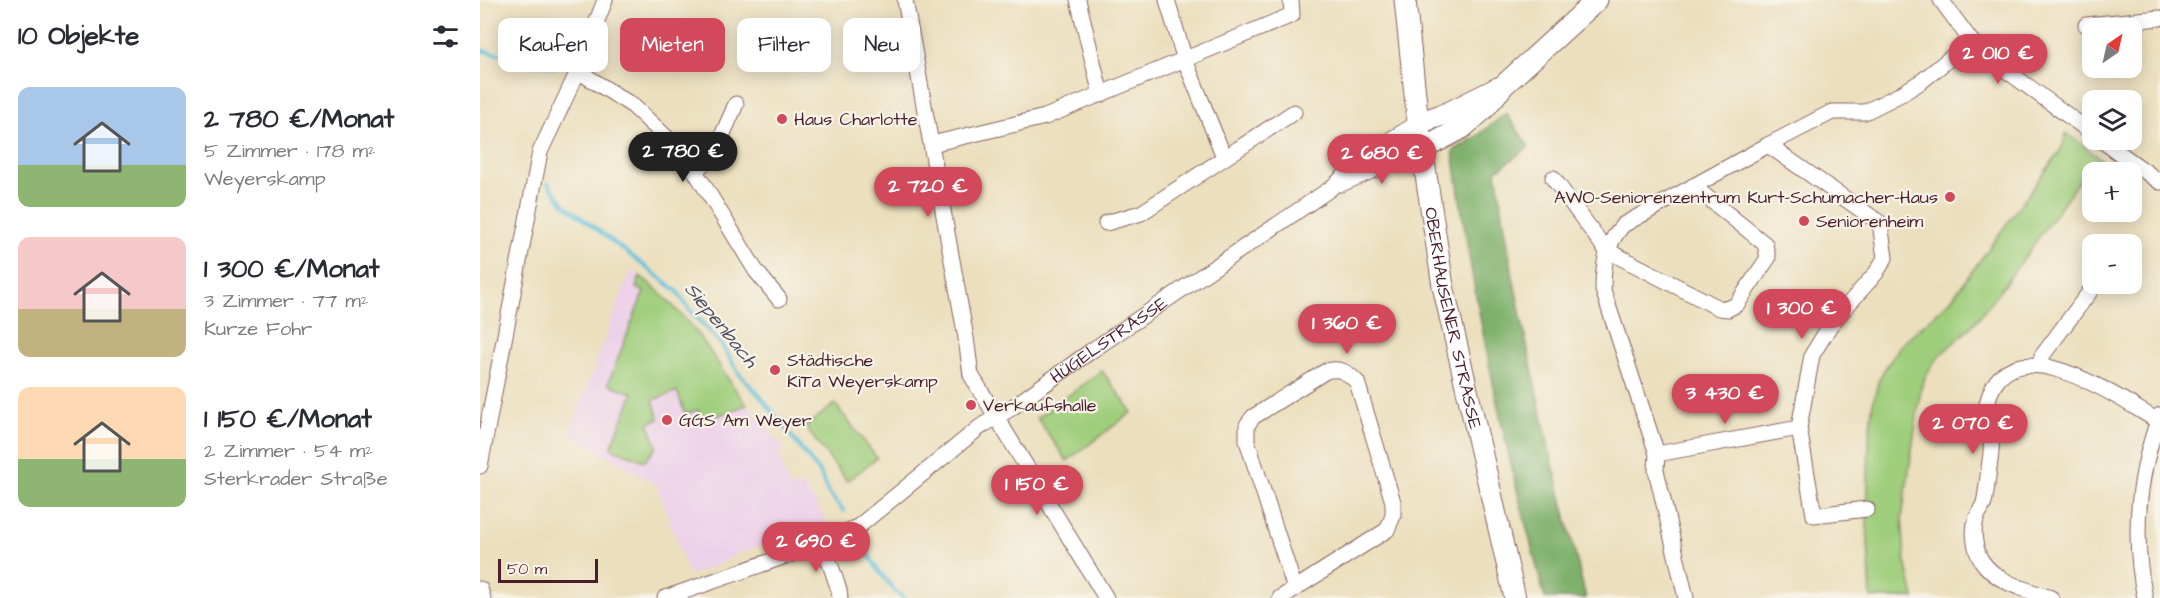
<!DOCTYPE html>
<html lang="de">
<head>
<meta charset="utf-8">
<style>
  :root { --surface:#fff; --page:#f7f7f7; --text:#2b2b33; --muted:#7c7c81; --accent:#d1495b }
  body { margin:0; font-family:"Architects Daughter",sans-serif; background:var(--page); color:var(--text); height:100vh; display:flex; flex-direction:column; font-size:22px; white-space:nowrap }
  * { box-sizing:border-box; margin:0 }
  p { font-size:20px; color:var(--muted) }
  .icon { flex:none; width:33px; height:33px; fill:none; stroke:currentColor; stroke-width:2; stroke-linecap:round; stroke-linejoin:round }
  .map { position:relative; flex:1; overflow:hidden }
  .details { display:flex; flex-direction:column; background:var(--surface); width:480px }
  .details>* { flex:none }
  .top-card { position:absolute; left:18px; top:18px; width:570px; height:54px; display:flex; gap:12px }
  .needle { width:39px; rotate:34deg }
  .tools { position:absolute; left:1602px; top:18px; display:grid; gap:12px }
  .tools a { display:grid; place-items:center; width:60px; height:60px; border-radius:12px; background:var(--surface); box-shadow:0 3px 15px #0003; font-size:30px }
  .scale { position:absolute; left:18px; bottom:15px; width:100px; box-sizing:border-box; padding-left:6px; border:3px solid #4a1f2b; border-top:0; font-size:16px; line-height:21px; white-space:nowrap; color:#4a1f2b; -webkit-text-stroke:4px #f7f3e8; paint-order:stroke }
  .price { position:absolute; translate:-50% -51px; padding:0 14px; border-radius:21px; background:var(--accent); color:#fff; font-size:20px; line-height:39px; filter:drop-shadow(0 2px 3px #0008) }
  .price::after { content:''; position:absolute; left:50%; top:36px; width:18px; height:14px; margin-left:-9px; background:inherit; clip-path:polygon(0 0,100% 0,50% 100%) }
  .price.current { background:#222; color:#fff }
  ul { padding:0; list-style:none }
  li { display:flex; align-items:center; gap:18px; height:150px; padding:0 18px }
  li span { display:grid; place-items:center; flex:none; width:168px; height:120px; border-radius:12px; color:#555 }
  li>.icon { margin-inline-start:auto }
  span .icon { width:72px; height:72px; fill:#fffc; stroke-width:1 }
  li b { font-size:26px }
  h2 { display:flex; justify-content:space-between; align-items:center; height:72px; padding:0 18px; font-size:26px }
  .pill { padding:0 21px; border-radius:12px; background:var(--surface); box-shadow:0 3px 15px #0003; font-size:21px; line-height:54px }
  .pill.current { background:var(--accent); color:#fff }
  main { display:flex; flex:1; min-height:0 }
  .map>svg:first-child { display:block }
  .built { fill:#edd0e9 }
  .green { fill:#9fce7c; stroke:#747654; stroke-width:1.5 }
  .forest { fill:#7fb16c; stroke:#64684c; stroke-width:1.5 }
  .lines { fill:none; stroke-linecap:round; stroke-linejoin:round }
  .stream { stroke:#5dbfdc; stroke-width:4 }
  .street-casing { stroke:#82625e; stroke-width:17 }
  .secondary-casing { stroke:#82625e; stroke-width:23 }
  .street { stroke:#fff; stroke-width:15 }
  .secondary { stroke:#fff; stroke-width:21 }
  .poi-dot { fill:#d1495b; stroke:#f7f3e8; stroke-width:2 }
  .labels { text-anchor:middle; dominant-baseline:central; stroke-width:4.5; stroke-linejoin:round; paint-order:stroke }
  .poi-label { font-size:18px; fill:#4a1f2b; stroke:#f7f3e8; text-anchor:start }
  .street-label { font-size:18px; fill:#4a1f2b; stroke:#f7f3e8 }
  .water-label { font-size:20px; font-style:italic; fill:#504f60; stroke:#f7f3e8 }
</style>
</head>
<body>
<main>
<section class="details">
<h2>10 Objekte<svg class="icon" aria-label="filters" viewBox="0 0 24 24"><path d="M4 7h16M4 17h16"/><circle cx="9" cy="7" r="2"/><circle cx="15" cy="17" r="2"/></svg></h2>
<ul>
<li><span style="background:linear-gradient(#a9c7e8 65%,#8fb573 0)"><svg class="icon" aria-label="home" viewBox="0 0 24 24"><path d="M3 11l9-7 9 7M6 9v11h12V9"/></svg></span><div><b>2 780 €/Monat</b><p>5 Zimmer · 178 m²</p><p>Weyerskamp</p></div></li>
<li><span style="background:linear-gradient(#f6c9c9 60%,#c2b280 0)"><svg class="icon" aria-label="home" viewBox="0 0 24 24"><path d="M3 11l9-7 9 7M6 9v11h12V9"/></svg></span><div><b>1 300 €/Monat</b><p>3 Zimmer · 77 m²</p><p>Kurze Fohr</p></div></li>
<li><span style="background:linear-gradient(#ffd9b3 60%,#8fb573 0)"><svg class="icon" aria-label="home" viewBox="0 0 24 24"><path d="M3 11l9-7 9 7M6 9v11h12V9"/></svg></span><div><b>1 150 €/Monat</b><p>2 Zimmer · 54 m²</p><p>Sterkrader Straße</p></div></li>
</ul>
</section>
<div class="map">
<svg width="1680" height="598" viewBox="0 0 1680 598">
  <rect width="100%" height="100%" fill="#f7f3e8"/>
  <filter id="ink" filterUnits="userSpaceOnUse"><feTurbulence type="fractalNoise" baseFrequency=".0167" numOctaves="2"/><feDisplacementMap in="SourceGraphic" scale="12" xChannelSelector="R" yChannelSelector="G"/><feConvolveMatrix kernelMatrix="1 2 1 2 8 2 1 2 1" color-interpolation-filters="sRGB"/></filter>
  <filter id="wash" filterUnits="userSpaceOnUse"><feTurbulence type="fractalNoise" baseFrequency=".008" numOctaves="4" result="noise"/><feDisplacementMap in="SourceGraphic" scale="24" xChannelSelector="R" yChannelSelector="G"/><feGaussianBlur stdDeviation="1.35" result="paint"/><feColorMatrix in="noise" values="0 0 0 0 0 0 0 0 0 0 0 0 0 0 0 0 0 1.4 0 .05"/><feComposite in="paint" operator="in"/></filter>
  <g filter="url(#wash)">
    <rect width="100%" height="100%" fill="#ebdfbd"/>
    <path class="built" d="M 151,270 L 179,292 L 226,346 L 251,386 L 305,449 L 299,452 L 309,488 L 323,485 L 350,525 L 312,538 L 299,539 L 257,554 L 237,565 L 209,575 L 177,485 L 89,434 Z"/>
    <g class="green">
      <path d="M 1586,133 L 1621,159 L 1605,172 C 1569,222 1535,274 1496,321 C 1473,348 1455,350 1441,388 L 1422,518 L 1425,558 L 1434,598 L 1391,598 L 1387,522 L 1389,439 L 1392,408 L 1398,382 L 1404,370 L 1421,345 L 1471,300 L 1578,154 L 1583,145 Z"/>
      <path d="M 160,276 C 183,293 211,324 227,347 C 241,367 252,387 267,405 L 223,421 L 218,410 L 205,414 L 197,391 L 173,400 L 179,419 L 168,423 L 177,447 L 165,461 L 131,448 L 153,393 L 128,384 L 164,291 L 156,288 Z"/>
      <path d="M 622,371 L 652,412 L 587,461 L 557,418 Z"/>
      <path d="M 355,404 L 397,458 L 367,481 L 325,427 Z"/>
    </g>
    <path class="forest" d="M 1026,113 L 1049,147 L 1016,171 L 1033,277 L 1052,370 L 1069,448 L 1106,598 L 1065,598 C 1053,551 1040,504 1029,456 C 1006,356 987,254 973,151 L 996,137 Z"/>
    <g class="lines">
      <g class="stream">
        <path d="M 0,50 L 74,67"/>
        <path d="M 68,183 L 84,204 L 197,291 L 209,309 L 242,345 L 260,375 L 280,396 L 340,473 L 349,494 L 364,511"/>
        <path d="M 383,545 L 398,570 L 415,591 L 424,598"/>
      </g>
    </g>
  </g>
  <g filter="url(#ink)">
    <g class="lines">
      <defs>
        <g id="street">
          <path d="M 425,0 L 486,338 L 491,375 L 626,598"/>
          <path d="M 598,0 L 621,95"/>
          <path d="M 687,0 L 705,60 L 744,157"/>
          <path d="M 1461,0 L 1491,41 L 1516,63 L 1612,133"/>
          <path d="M 1606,25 L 1680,18"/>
          <path d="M 98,71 L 153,106 L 186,137 L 215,171 L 276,271 L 299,299"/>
          <path d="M 1621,140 L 1680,182"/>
          <path d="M 452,144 L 565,117 L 812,15 L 811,0"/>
          <path d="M 1288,145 L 1400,223 L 1405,258 L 1396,273 L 1351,324 L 1332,355 L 1319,428 L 1334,515 L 1387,509"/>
          <path d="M 215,171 L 234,154 L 256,104"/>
          <path d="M 1073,178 L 1126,250 L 1239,308 L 1248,309 L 1257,304 L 1288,258 L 1285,244 L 1213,186"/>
          <path d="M 861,184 L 941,150"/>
          <path d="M 626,223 L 661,213 L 814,112"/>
          <path d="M 1560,365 L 1562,356 L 1611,290"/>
          <path d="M 1177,454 L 1319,428"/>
          <path d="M 0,466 L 60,152 L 98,71 L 125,0"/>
          <path d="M 343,543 L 359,590 L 360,598"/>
          <path d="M 0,589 L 3,598"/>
          <path id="s1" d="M 185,598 L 343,543 L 379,526 L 500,427 L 530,409 L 611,351 L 850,189 L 893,150 L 938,123"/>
          <path d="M 800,598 L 907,530 L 913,516 L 913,502 L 877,382 C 867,372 860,367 846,371 L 773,417 L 767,425 L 767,441 L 815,589"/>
          <path d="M 1206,598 L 1176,470 L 1177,454 L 1123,290 C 1123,264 1126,244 1143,225 L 1288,145 L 1352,112 L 1385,112 L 1421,94 L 1442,81 L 1491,41"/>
          <path d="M 1571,598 C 1547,590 1516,583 1501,560 C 1495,550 1492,531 1496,520 C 1497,514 1502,509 1504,503 C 1506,495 1507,485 1508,476 C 1509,464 1513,448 1511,436 C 1510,425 1505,416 1507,404 C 1526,319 1637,397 1678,421"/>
          <path d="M 1665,598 C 1652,537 1658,474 1680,415"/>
        </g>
        <g id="secondary">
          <path id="s2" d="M 925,0 L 938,123 L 963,286 L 1035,598"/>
          <path d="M 938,123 L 968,113 L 1018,88"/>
          <path d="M 941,150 L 982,128 L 1003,110 L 1024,85 L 1117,0"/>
        </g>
      </defs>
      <use href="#street" class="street-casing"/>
      <use href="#secondary" class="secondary-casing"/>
      <use href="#street" class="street"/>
      <use href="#secondary" class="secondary"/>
    </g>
  </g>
  <g class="poi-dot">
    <circle cx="302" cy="119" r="6"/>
    <circle cx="1470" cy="197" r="6"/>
    <circle cx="1324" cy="221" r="6"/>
    <circle cx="295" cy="370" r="6"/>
    <circle cx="491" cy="405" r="6"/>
    <circle cx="187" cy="420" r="6"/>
  </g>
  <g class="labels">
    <g class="poi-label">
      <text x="314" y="119">Haus Charlotte</text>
      <text x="1458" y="197" text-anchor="end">AWO-Seniorenzentrum Kurt-Schumacher-Haus</text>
      <text x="1336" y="221">Seniorenheim</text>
      <text x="307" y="360">Städtische<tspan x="307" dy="21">KiTa Weyerskamp</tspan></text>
      <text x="503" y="405">Verkaufshalle</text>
      <text x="199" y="420">GGS Am Weyer</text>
    </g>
    <g class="street-label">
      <text stroke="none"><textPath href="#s2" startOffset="322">OBERHAUSENER STRASSE</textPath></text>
      <text stroke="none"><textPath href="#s1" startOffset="519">HÜGELSTRASSE</textPath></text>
    </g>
    <g class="water-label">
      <text transform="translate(241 325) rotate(51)">Siepenbach</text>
    </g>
  </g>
</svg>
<div class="tools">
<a><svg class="needle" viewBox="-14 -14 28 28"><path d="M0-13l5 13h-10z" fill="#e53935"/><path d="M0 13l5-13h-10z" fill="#7c7c81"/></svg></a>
<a><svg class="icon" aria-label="layers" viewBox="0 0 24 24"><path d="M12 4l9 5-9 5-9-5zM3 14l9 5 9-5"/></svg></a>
<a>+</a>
<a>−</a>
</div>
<div class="scale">50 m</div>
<b class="price" style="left:1518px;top:85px">2 010 €</b>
<b class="price current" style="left:203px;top:183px">2 780 €</b>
<b class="price" style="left:902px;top:185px">2 680 €</b>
<b class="price" style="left:448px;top:218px">2 720 €</b>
<b class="price" style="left:1322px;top:340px">1 300 €</b>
<b class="price" style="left:867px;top:355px">1 360 €</b>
<b class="price" style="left:1245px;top:425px">3 430 €</b>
<b class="price" style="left:1493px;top:455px">2 070 €</b>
<b class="price" style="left:557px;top:516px">1 150 €</b>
<b class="price" style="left:336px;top:573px">2 690 €</b>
<div class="top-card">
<a class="pill">Kaufen</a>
<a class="pill current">Mieten</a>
<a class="pill">Filter</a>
<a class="pill">Neu</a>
</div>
</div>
</main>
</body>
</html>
